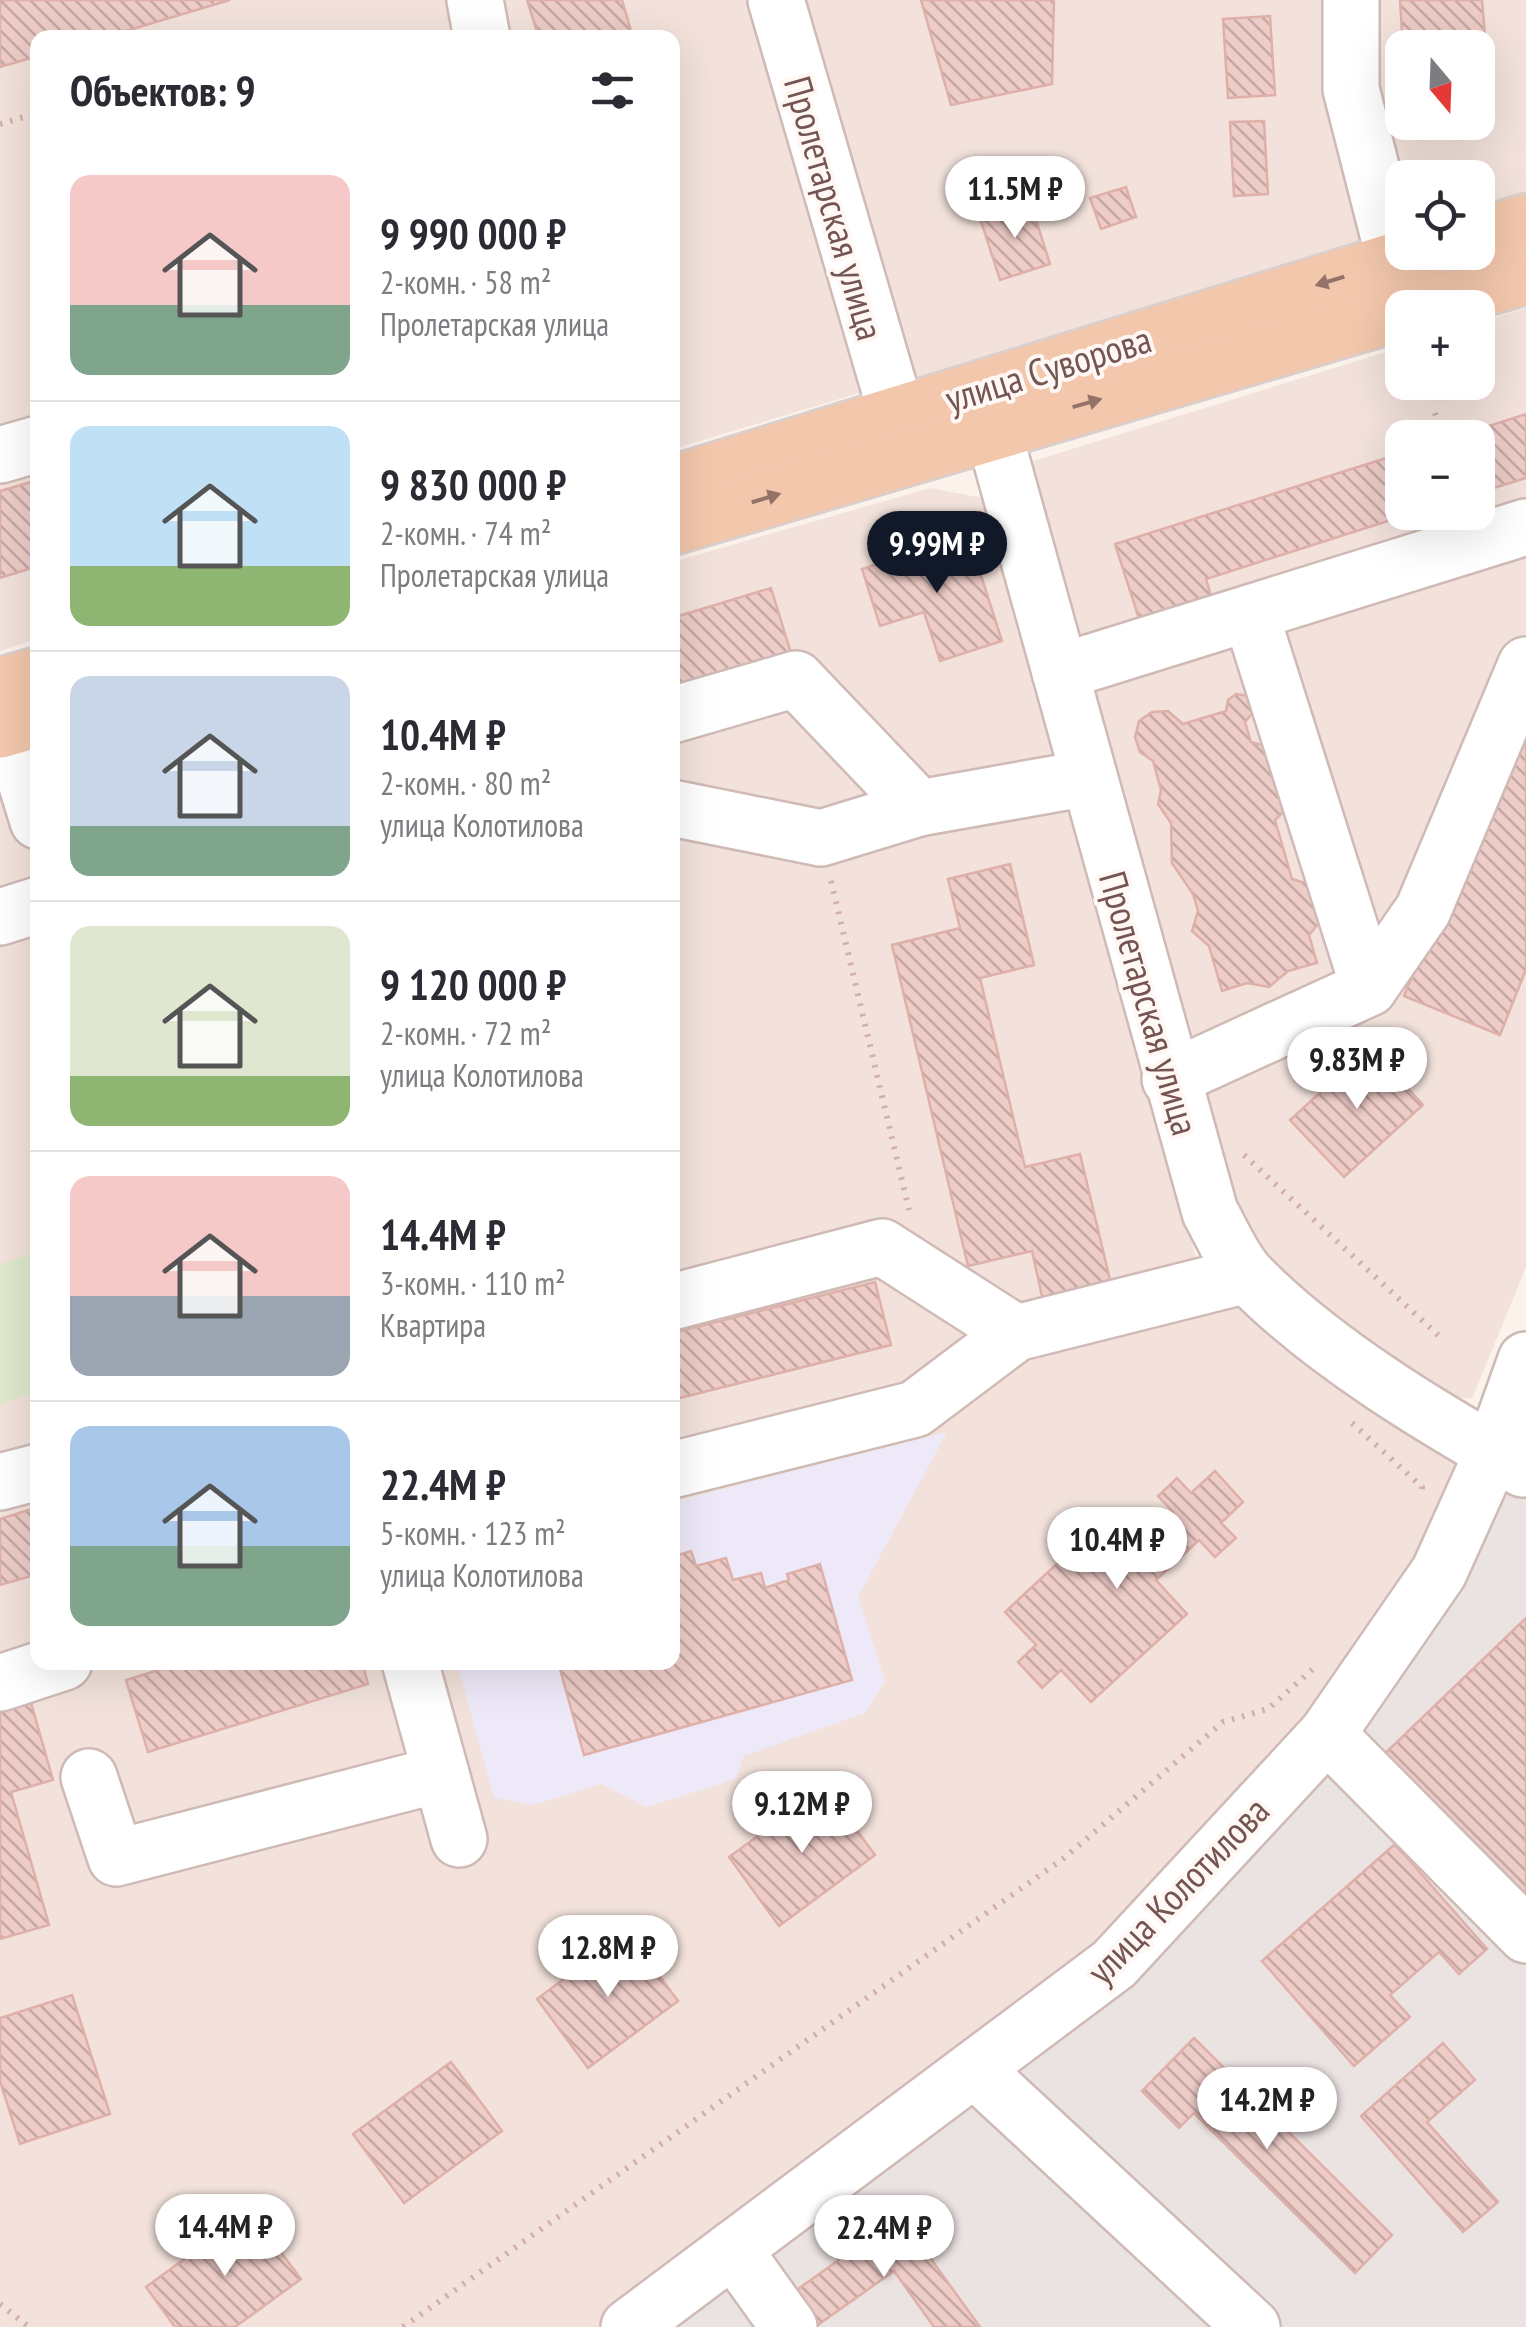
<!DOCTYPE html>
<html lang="ru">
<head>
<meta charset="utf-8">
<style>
  :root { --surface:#fff; --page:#f2f2f3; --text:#2b2b33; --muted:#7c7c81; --line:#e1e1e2; --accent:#111827 }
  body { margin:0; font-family:"PT Sans Narrow",sans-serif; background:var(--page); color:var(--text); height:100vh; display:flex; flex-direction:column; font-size:38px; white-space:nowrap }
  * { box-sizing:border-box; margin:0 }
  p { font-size:32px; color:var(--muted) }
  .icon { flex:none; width:55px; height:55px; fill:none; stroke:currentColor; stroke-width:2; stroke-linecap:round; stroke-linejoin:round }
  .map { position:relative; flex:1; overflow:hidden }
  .details { position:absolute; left:30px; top:30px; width:650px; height:1640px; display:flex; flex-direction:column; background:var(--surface); border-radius:20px; box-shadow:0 10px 40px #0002 }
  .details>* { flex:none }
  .needle { width:65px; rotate:161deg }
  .tools { position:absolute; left:1385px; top:30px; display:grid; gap:20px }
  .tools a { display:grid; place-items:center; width:110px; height:110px; border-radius:20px; background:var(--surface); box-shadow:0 10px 40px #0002; font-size:50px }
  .price { position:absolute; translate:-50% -85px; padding:0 22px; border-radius:35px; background:#fff; color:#222; font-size:32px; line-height:65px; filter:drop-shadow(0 2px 5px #0008) }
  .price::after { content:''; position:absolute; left:50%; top:60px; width:30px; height:22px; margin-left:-15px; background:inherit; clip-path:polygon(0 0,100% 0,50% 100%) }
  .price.active { background:var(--accent); color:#fff }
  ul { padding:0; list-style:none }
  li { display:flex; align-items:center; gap:30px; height:250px; padding:0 40px }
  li+li { border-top:2px solid var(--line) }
  li span { display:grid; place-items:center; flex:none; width:280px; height:200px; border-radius:20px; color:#555 }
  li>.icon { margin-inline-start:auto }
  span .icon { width:120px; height:120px; fill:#fffc; stroke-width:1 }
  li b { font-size:42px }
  h2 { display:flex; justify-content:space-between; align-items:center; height:120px; padding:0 40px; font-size:42px }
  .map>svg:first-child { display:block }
  .residential { fill:#f2e2db; fill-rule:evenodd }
  .industrial { fill:#ebe3e1 }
  .education { fill:#eee9f8 }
  .grass { fill:#dee8cb }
  .building { fill:url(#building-back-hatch); stroke:#dfb0a9; stroke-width:2.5 }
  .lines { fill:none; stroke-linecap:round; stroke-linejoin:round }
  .minor-casing { stroke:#cfbab5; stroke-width:60 }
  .major-casing { stroke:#d8cfce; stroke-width:60 }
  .path { stroke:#d3afa9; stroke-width:6; stroke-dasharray:2.5 8; stroke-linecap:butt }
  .minor { stroke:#fff; stroke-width:55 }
  .major { stroke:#f2c7ac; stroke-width:55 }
  .oneway { fill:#947268 }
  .labels { text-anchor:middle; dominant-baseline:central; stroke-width:8; stroke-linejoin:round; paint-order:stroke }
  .street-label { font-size:38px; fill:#745551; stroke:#fef7f3 }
</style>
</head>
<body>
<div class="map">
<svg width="1526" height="2327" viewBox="0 0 1526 2327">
  <defs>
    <pattern id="building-back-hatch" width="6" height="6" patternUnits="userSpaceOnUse" patternTransform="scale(2.5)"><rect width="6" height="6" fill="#eeccc7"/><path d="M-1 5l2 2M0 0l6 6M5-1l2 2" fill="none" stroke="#c5a8a4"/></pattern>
  </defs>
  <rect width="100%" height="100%" fill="#fbf2ec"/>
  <g class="residential">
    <path d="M 0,0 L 758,0 L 866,391 L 673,449 L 672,38 L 38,38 L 37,639 L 0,651 Z"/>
    <path d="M 785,0 L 1346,0 L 1388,253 L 911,392 Z"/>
    <path d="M 1356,0 L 1526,0 L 1526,210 L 1478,226 L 1478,178 L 1402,178 L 1402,247 ZM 1402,48 L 1478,48 L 1478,122 L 1402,122 Z"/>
    <path d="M 1526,308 L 1526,1267 L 1472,1399 L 1439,1395 L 1312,1301 L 1253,1243 L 1209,1145 L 1027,463 L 1402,347 L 1402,382 L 1478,382 L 1478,323 ZM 1402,438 L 1478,438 L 1478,512 L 1402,512 Z"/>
    <path d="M 930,488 L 988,499 L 1200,1272 L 1459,1447 L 1460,1482 L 1435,1570 L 1105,1959 L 614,2327 L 0,2327 L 0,756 L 37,745 L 38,1662 L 672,1662 L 673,562 Z"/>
  </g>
  <path class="industrial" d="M 1494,1463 L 1526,1480 L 1526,2327 L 639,2327 L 1119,1969 Z"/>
  <path class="education" d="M 947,1432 L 858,1597 L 885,1681 L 865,1713 L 744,1756 L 736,1779 L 647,1807 L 601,1784 L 533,1805 L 494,1798 L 457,1663 L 672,1662 L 673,1502 Z"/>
  <path class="grass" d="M 37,1252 L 37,1392 L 0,1404 L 0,1264 Z"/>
  <g class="building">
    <path d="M 0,0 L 230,0 L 102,38 L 38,38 L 38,56 L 0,67 Z"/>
    <path d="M 527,0 L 622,0 L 633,38 L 539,38 Z"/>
    <path d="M 921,0 L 1054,0 L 1052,84 L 951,105 Z"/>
    <path d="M 1400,0 L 1482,0 L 1486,48 L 1403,48 Z"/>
    <path d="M 1270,16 L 1275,95 L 1228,98 L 1223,19 Z"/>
    <path d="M 1264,121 L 1268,194 L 1234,196 L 1230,122 Z"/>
    <path d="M 1126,187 L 1136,217 L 1101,229 L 1090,198 Z"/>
    <path d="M 1030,201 L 1050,264 L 1000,280 L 980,218 Z"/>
    <path d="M 1526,414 L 1526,478 L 1478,493 L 1478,438 L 1452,438 Z"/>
    <path d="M 1402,453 L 1402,512 L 1416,512 L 1206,579 L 1212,599 L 1140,622 L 1115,544 Z"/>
    <path d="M 38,480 L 38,566 L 0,578 L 0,491 Z"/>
    <path d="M 968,535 L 1002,641 L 940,661 L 924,612 L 880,626 L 862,569 Z"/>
    <path d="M 771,588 L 793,660 L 672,697 L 672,618 Z"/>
    <path d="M 1526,693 L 1526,969 L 1500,1035 L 1404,996 Z"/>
    <path d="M 1236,694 L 1249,696 L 1254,711 L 1245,722 L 1251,742 L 1273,748 L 1285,810 L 1275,820 L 1292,879 L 1309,884 L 1323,918 L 1309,935 L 1317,963 L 1288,971 L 1269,987 L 1247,983 L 1222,991 L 1209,946 L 1192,931 L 1198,911 L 1193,894 L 1172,863 L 1171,823 L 1158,804 L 1161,790 L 1153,761 L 1140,752 L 1135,737 L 1139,721 L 1152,712 L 1168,711 L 1183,724 L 1226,711 L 1228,700 Z"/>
    <path d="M 1010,864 L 1034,965 L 980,978 L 1025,1167 L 1080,1154 L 1111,1284 L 1043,1301 L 1032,1251 L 968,1266 L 892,945 L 960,928 L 948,879 Z"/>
    <path d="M 1370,1047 L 1423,1105 L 1344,1177 L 1290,1120 Z"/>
    <path d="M 875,1282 L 891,1345 L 672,1400 L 672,1333 Z"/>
    <path d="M 1215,1471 L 1243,1502 L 1221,1523 L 1236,1538 L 1215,1557 L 1199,1540 L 1156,1580 L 1187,1614 L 1091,1702 L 1061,1670 L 1042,1688 L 1018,1662 L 1036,1645 L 1005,1612 L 1103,1521 L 1131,1551 L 1173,1512 L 1158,1496 L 1177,1478 L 1191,1493 Z"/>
    <path d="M 38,1507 L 38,1574 L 0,1585 L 0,1519 Z"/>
    <path d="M 691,1551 L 696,1566 L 726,1558 L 733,1580 L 761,1573 L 765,1588 L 789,1580 L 787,1574 L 820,1564 L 852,1680 L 584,1755 L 558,1662 L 672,1662 L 672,1557 Z"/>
    <path d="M 1526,1618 L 1526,1897 L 1375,1763 Z"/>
    <path d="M 184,1662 L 362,1662 L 368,1684 L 148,1752 L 126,1680 Z"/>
    <path d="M 31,1703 L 53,1780 L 11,1792 L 49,1925 L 0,1939 L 0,1712 Z"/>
    <path d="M 825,1787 L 875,1855 L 779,1926 L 729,1857 Z"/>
    <path d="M 1395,1844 L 1487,1949 L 1459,1974 L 1439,1952 L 1390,1995 L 1410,2017 L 1354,2066 L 1262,1961 Z"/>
    <path d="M 627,1932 L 678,2001 L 588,2068 L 537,1999 Z"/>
    <path d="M 72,1995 L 110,2114 L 20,2144 L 0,2081 L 0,2018 Z"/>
    <path d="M 1194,2038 L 1392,2235 L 1355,2273 L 1194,2113 L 1179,2128 L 1142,2091 Z"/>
    <path d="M 1443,2043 L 1475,2080 L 1427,2122 L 1498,2202 L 1463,2232 L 1361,2116 Z"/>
    <path d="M 451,2062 L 502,2131 L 404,2203 L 353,2134 Z"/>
    <path d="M 250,2211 L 301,2279 L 235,2327 L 175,2327 L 146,2287 Z"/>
    <path d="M 900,2216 L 980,2327 L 934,2327 L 894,2271 L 815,2327 L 787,2297 Z"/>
  </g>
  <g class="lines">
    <defs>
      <g id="minor">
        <path d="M 475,0 L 482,38"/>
        <path d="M 776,0 L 909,456"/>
        <path d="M 1351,0 L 1351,89 L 1395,261"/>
        <path d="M 993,430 L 1210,1212 C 1222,1233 1233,1261 1250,1278 C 1324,1353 1432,1418 1523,1469"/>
        <path d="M 0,455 L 38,444"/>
        <path d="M 1251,615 L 1369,988"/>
        <path d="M 1060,672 L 1526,527"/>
        <path d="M 672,715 L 796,679 L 919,808 L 1088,778"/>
        <path d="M 9,727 L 38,821"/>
        <path d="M 672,808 L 821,838 L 919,808"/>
        <path d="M 0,917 L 38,905"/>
        <path d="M 1170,1079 L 1369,988 L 1423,910 L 1526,665"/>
        <path d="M 672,1302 L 882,1247 L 1016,1333"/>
        <path d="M 672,1470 L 915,1409 L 1016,1333 L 1247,1275"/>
        <path d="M 0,1482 L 38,1472"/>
        <path d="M 410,1662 L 459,1839"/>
        <path d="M 0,1683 L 64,1662"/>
        <path d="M 1327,1734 L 1526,1935"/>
        <path d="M 89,1777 L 116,1858 L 441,1774"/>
        <path d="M 974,2069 L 1252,2327"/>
        <path d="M 733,2249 L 789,2327"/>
        <path d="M 629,2327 L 1114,1964 L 1327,1734 L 1439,1572 L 1493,1452 L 1526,1360"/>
      </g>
      <g id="major">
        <path d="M 1478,237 L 1526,222"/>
        <path d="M 1417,308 L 1526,276"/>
        <path d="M 672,484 L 1423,252"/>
        <path d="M 672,527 L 1402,312"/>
        <path d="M 0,686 L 38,675"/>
        <path d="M 0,730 L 38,719"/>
      </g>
    </defs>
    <use href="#minor" class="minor-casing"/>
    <use href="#major" class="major-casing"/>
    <g class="path">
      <path d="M 0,124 L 38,113"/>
      <path d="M 1435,413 L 1444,438"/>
      <path d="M 831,881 L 909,1210"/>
      <path d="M 1244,1155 L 1439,1336"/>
      <path d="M 1352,1423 L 1422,1487 L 1421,1494"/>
      <path d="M 0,2304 L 29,2327"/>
      <path d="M 403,2327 L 1064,1858 L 1223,1722 L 1268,1709 L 1315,1667"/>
    </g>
    <use href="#minor" class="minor"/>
    <use href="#major" class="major"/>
  </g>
  <defs><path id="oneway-solid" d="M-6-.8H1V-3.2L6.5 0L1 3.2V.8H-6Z" transform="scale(2.5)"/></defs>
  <g class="oneway">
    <use href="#oneway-solid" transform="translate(1330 281) rotate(163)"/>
    <use href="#oneway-solid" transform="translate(1087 403) rotate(-16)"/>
    <use href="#oneway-solid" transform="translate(766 498) rotate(-17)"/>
  </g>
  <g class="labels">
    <g class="street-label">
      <text transform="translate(835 208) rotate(74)">Пролетарская улица</text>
      <text transform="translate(1048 368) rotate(-17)">улица Суворова</text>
      <text transform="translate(1150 1003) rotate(74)">Пролетарская улица</text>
      <text transform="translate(1177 1890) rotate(-46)">улица Колотилова</text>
    </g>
  </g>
</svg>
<div class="tools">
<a><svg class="needle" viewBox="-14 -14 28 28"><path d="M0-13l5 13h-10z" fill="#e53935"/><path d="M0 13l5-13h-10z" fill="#7c7c81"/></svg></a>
<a><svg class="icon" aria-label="locate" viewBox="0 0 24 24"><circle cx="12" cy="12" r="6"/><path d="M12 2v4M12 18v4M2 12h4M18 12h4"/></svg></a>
<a>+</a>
<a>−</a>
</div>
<b class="price" style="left:1015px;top:241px">11.5M ₽</b>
<b class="price active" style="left:937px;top:596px">9.99M ₽</b>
<b class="price" style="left:1357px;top:1112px">9.83M ₽</b>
<b class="price" style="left:1117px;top:1592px">10.4M ₽</b>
<b class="price" style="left:802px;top:1856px">9.12M ₽</b>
<b class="price" style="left:608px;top:2000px">12.8M ₽</b>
<b class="price" style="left:1267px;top:2152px">14.2M ₽</b>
<b class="price" style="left:225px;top:2279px">14.4M ₽</b>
<b class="price" style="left:884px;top:2280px">22.4M ₽</b>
<section class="details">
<h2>Объектов: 9<svg class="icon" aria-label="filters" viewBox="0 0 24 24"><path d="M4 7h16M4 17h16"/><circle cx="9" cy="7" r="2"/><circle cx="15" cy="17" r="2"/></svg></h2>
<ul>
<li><span style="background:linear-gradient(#f6c9c9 65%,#7fa58c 0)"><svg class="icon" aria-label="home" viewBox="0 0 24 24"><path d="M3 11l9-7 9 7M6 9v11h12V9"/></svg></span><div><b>9 990 000 ₽</b><p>2-комн. · 58 m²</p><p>Пролетарская улица</p></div></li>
<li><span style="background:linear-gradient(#bfe0f5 70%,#8fb573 0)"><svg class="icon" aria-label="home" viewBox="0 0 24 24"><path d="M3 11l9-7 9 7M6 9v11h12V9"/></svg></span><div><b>9 830 000 ₽</b><p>2-комн. · 74 m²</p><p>Пролетарская улица</p></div></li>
<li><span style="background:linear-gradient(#c9d6e8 75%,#7fa58c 0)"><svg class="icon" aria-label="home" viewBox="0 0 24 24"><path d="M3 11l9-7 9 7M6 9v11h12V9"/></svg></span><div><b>10.4M ₽</b><p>2-комн. · 80 m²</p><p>улица Колотилова</p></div></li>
<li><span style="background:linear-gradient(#dfe7d0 75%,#8fb573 0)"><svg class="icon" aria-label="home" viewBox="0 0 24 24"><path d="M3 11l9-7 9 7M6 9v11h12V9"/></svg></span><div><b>9 120 000 ₽</b><p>2-комн. · 72 m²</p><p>улица Колотилова</p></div></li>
<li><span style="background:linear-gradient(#f6c9c9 60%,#9aa5b1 0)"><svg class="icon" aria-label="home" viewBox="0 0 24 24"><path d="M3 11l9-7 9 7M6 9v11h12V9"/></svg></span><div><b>14.4M ₽</b><p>3-комн. · 110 m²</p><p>Квартира</p></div></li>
<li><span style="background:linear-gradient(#a9c7e8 60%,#7fa58c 0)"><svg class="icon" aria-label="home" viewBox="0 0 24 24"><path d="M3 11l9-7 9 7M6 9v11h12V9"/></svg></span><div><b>22.4M ₽</b><p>5-комн. · 123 m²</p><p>улица Колотилова</p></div></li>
</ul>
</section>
</div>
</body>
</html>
